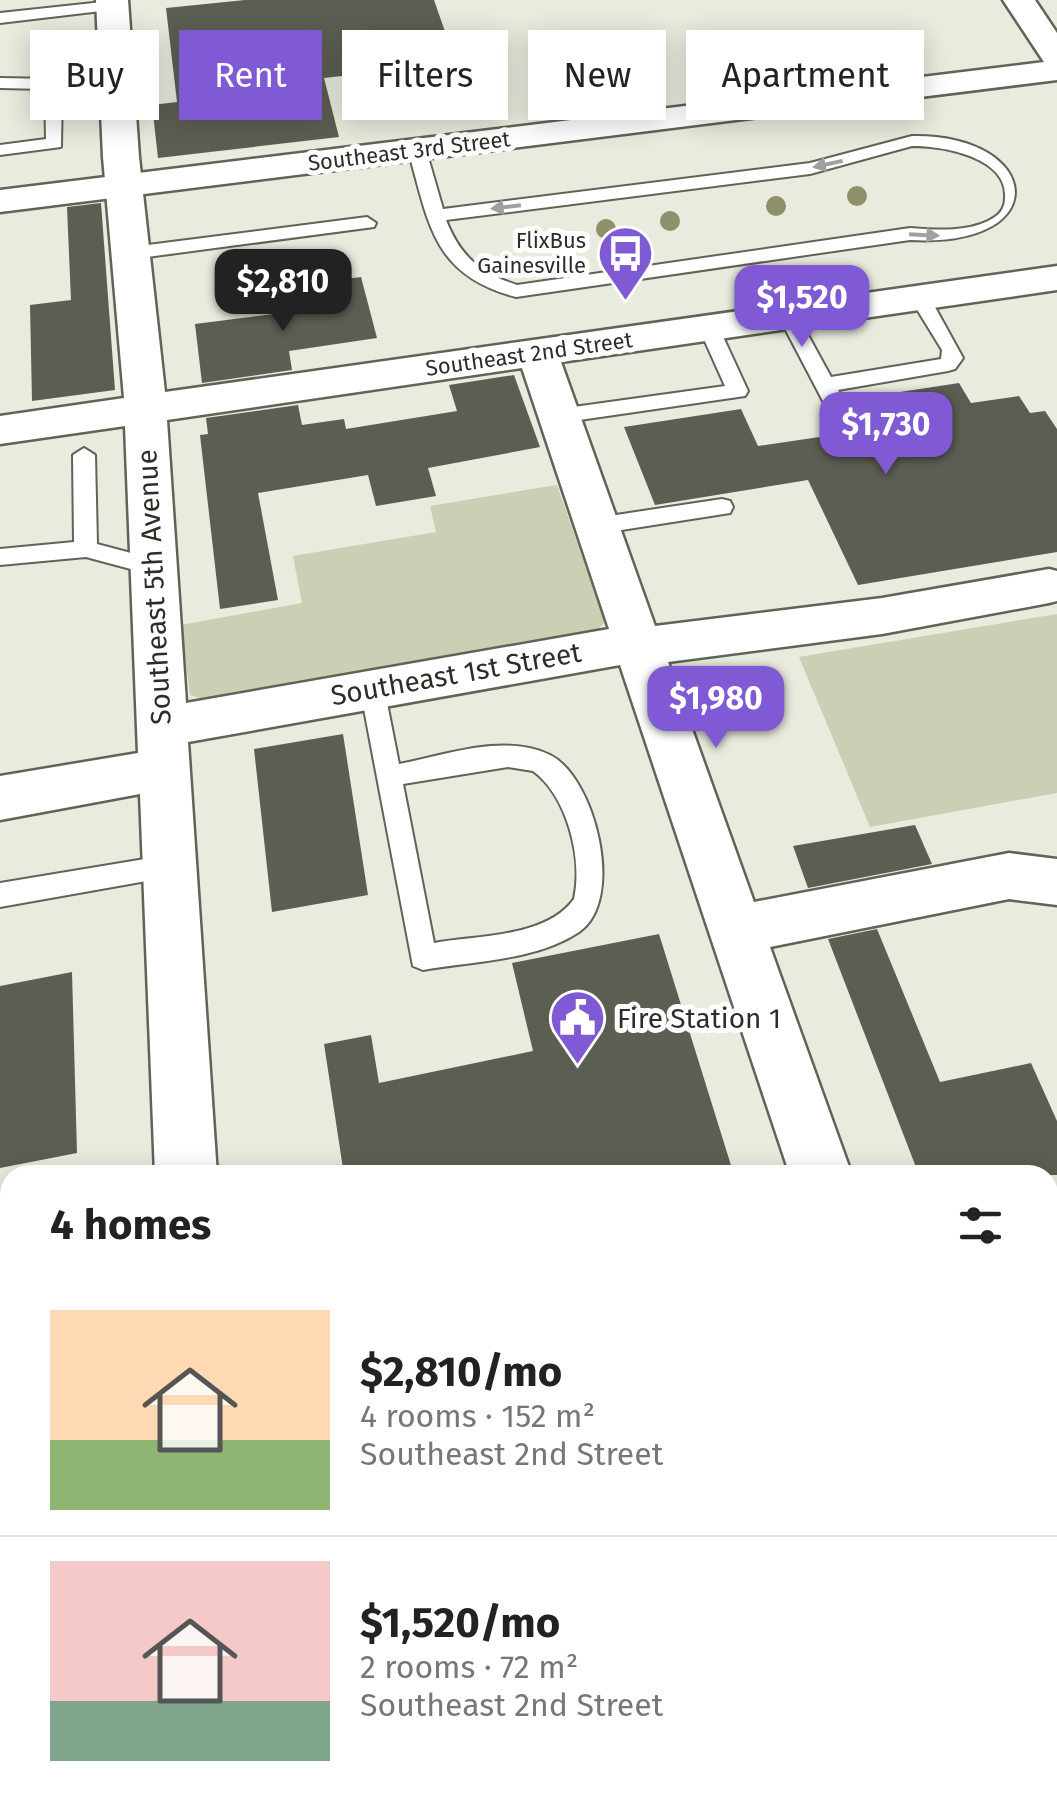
<!DOCTYPE html>
<html lang="en">
<head>
<meta charset="utf-8">
<style>
  :root { --surface:#fff; --page:#f6f6f6; --text:#222; --muted:#767676; --line:#e0e0e0; --accent:#7f5ad4 }
  body { margin:0; font-family:"Fira Sans",sans-serif; background:var(--page); color:var(--text); height:100vh; display:flex; flex-direction:column; font-size:38px; white-space:nowrap }
  * { box-sizing:border-box; margin:0 }
  p { font-size:32px; color:var(--muted) }
  .icon { flex:none; width:55px; height:55px; fill:none; stroke:currentColor; stroke-width:2; stroke-linecap:round; stroke-linejoin:round }
  .map { position:relative; flex:1; overflow:hidden }
  .side { position:absolute; left:0px; top:1165px; width:1058px; height:640px; display:flex; flex-direction:column; background:var(--surface); border-radius:30px 30px 0 0; box-shadow:0 5px 25px #0003 }
  .side>* { flex:none }
  .top-card { position:absolute; left:30px; top:30px; width:998px; height:90px; display:flex; gap:20px }
  .price { position:absolute; translate:-50% -85px; padding:0 22px; border-radius:20px; background:var(--accent); color:#fff; font-size:32px; line-height:65px; filter:drop-shadow(0 2px 5px #0008) }
  .price::after { content:''; position:absolute; left:50%; top:60px; width:30px; height:22px; margin-left:-15px; background:inherit; clip-path:polygon(0 0,100% 0,50% 100%) }
  .price.on { background:#222; color:#fff }
  ul { padding:0; list-style:none }
  li { display:flex; align-items:center; gap:30px; height:250px; padding:0 50px }
  li+li { border-top:2px solid var(--line) }
  li span { display:grid; place-items:center; flex:none; width:280px; height:200px; border-radius:0px; color:#555 }
  li>.icon { margin-inline-start:auto }
  span .icon { width:120px; height:120px; fill:#fffc; stroke-width:1 }
  li b { font-size:42px }
  h2 { display:flex; justify-content:space-between; align-items:center; height:120px; padding:0 50px; font-size:42px }
  .pill { padding:0 35px; border-radius:0px; background:var(--surface); box-shadow:0 5px 25px #0003; font-size:35px; line-height:90px }
  .pill.on { background:var(--accent); color:#fff }
  .map>svg:first-child { display:block }
  .green { fill:#cbcfb4 }
  .building { fill:#5d5e53 }
  .lines { fill:none; stroke-linecap:round; stroke-linejoin:round }
  .service-casing { stroke:#616357; stroke-width:4 }
  .minor-casing { stroke:#616357; stroke-width:5 }
  .tertiary-casing { stroke:#616357; stroke-width:5 }
  .secondary-casing { stroke:#616357; stroke-width:5 }
  .service { fill:#fff; fill-rule:evenodd }
  .minor { fill:#fff; fill-rule:evenodd }
  .tertiary { fill:#fff; fill-rule:evenodd }
  .secondary { fill:#dde0b9; fill-rule:evenodd }
  .tree { fill:#8d9069 }
  .oneway { fill:#a0a09e }
  .labels { text-anchor:middle; dominant-baseline:central; stroke-width:10; stroke-linejoin:round; paint-order:stroke }
  .far-street-label { font-size:22px; fill:#2d2d28; stroke:#fff }
  .far-poi-label { font-size:22px; fill:#2d2d28; stroke:#fff; text-anchor:end }
  .street-label { font-size:28px; fill:#2d2d28; stroke:#fff }
  .poi-label { font-size:28px; fill:#2d2d28; stroke:#fff; text-anchor:start }
</style>
</head>
<body>
<div class="map">
<svg width="1057" height="1805" viewBox="0 0 1057 1805">
  <rect width="100%" height="100%" fill="#e9ebde"/>
  <g class="green">
    <path d="M 557,485 L 605,622 L 596,631 L 208,701 L 190,695 L 181,625 L 302,603 L 293,556 L 436,532 L 430,506 Z"/>
    <path d="M 1057,614 L 1057,793 L 870,827 L 799,657 Z"/>
    <path d="M 46,1795 L 159,1795 L 159,1805 L 7,1805 Z"/>
  </g>
  <g class="building">
    <path d="M 245,0 L 434,0 L 456,63 L 324,78 L 339,137 L 158,158 L 152,105 L 177,102 L 166,8 Z"/>
    <path d="M 101,203 L 115,390 L 32,401 L 30,305 L 71,300 L 67,207 Z"/>
    <path d="M 361,277 L 377,338 L 289,351 L 292,370 L 202,383 L 195,324 L 328,307 L 322,282 Z"/>
    <path d="M 514,375 L 540,447 L 428,468 L 436,496 L 376,506 L 368,475 L 258,493 L 278,600 L 220,609 L 200,435 L 208,434 L 206,418 L 298,405 L 302,425 L 344,419 L 346,429 L 457,411 L 449,385 Z"/>
    <path d="M 959,383 L 971,403 L 1019,396 L 1030,413 L 1045,411 L 1057,429 L 1057,552 L 858,585 L 808,480 L 655,505 L 624,427 L 741,409 L 758,446 L 860,431 L 848,400 Z"/>
    <path d="M 343,734 L 368,895 L 272,912 L 254,749 Z"/>
    <path d="M 915,825 L 932,864 L 808,888 L 793,846 Z"/>
    <path d="M 877,929 L 940,1082 L 1031,1063 L 1057,1121 L 1057,1175 L 919,1175 L 828,939 Z"/>
    <path d="M 659,934 L 734,1175 L 344,1175 L 324,1044 L 371,1035 L 379,1083 L 533,1051 L 512,963 Z"/>
    <path d="M 72,972 L 77,1153 L 0,1168 L 0,986 Z"/>
  </g>
  <g class="lines">
    <defs>
      <g id="service">
        <path d="M 112,1 L 118,3 L 118,9 L 0,23 L 0,13 Z"/>
        <path d="M 118,73 L 126,78 L 124,82 L 62,88 L 61,147 L 0,155 L 0,145 L 46,139 L 45,89 L 0,88 L 0,78 L 53,79 Z"/>
        <path d="M 912,136 C 1042,134 1057,248 910,240 L 516,297 C 432,275 429,223 408,150 L 417,145 L 426,150 L 443,209 L 810,163 ZM 912,146 C 943,146 1008,157 1005,198 C 1005,210 998,216 988,221 C 965,232 935,230 910,228 L 517,285 C 480,273 460,256 446,220 L 810,174 Z"/>
        <path d="M 367,217 L 376,223 L 374,227 L 132,259 L 122,253 L 132,247 Z"/>
        <path d="M 920,292 L 930,298 L 963,358 L 955,369 L 948,371 L 838,390 L 855,421 L 844,428 L 836,426 L 779,317 L 789,311 L 796,313 L 831,377 L 941,359 L 942,350 L 910,298 Z"/>
        <path d="M 709,322 L 719,328 L 748,391 L 745,396 L 559,423 L 548,416 L 559,409 L 725,386 L 699,328 Z"/>
        <path d="M 84,448 L 95,455 L 97,544 L 161,561 L 165,567 L 161,573 L 153,575 L 86,557 L 0,565 L 0,549 L 74,542 L 73,455 Z"/>
        <path d="M 722,499 L 730,501 L 733,507 L 730,513 L 596,534 L 585,526 L 596,518 Z"/>
        <path d="M 372,678 L 381,681 L 384,688 L 399,764 C 446,755 504,733 550,755 C 595,777 626,900 579,932 C 536,961 472,961 423,970 L 413,966 L 360,688 L 363,681 ZM 508,767 L 533,771 C 567,796 583,858 574,899 C 546,938 477,935 434,943 L 403,784 Z"/>
        <path d="M 169,855 L 179,858 L 183,866 L 179,874 L 169,877 L 0,907 L 0,883 Z"/>
        <path d="M 568,1795 L 608,1795 L 610,1805 L 570,1805 Z"/>
      </g>
      <g id="minor">
        <path d="M 96,0 L 128,0 L 139,157 L 165,392 L 1057,266 L 1057,290 L 561,362 L 655,626 L 882,598 L 1049,569 L 1057,571 L 1057,601 L 1049,603 L 882,634 L 668,662 L 754,902 L 1009,853 L 1057,859 L 1057,905 L 1009,899 L 770,947 L 852,1175 L 790,1175 L 620,665 L 188,742 L 217,1175 L 155,1175 L 140,794 L 0,820 L 0,776 L 138,753 L 125,426 L 0,444 L 0,416 L 124,398 L 103,157 ZM 522,368 L 609,629 L 186,703 L 167,420 Z"/>
        <path d="M 1048,1763 L 1057,1767 L 1057,1805 L 995,1805 L 992,1795 L 1048,1795 Z"/>
        <path d="M 193,1795 L 271,1795 L 272,1805 L 194,1805 Z"/>
      </g>
      <path id="tertiary" d="M 1003,0 L 1035,0 L 1057,33 L 1057,80 L 0,212 L 0,190 L 1044,62 Z"/>
      <g id="secondary">
        <path d="M 1057,1352 L 1057,1420 L 1048,1423 L 1048,1355 Z"/>
        <path d="M 10,1608 L 10,1682 L 0,1685 L 0,1611 Z"/>
      </g>
    </defs>
    <use href="#service" class="service-casing"/>
    <use href="#minor" class="minor-casing"/>
    <use href="#tertiary" class="tertiary-casing"/>
    <use href="#secondary" class="secondary-casing"/>
    <use href="#service" class="service"/>
    <use href="#minor" class="minor"/>
    <use href="#tertiary" class="tertiary"/>
    <use href="#secondary" class="secondary"/>
  </g>
  <g class="tree">
    <circle cx="857" cy="196" r="10"/>
    <circle cx="776" cy="206" r="10"/>
    <circle cx="670" cy="221" r="10"/>
    <circle cx="606" cy="229" r="10"/>
  </g>
  <defs><path id="oneway-solid" d="M-6-.8H1V-3.2L6.5 0L1 3.2V.8H-6Z" transform="scale(2.5)"/></defs>
  <g class="oneway">
    <use href="#oneway-solid" transform="translate(828 164) rotate(168)"/>
    <use href="#oneway-solid" transform="translate(506 207) rotate(173)"/>
    <use href="#oneway-solid" transform="translate(924 235) rotate(3)"/>
  </g>
  <defs>
    <symbol id="bus-pin" viewBox="-11 -11 22 30"><path d="M0 17L-7.5 6A9.5 9.5 0 1 1 7.5 6Z" fill="#7f5ad4" stroke="#fff"/><path d="M-5-6H5V4H4V6H2V4H-2V6H-4V4H-5ZM-3.5-4V0h7V-4ZM-3.5 1.2v1.5H-2V1.2ZM2 1.2v1.5H3.5V1.2Z" fill="#fff"/></symbol>
    <symbol id="civic-pin" viewBox="-11 -11 22 30"><path d="M0 17L-7.5 6A9.5 9.5 0 1 1 7.5 6Z" fill="#7f5ad4" stroke="#fff"/><path d="M-.6-6.5H3V-4.5H.6V-3L4-1V1h2V6H-6V1h2V-1L-.6-3ZM-1.2 2.5V6h2.4V2.5Z" fill="#fff"/></symbol>
  </defs>
  <g fill-rule="evenodd">
    <use href="#bus-pin" x="594" y="222" width="63" height="86"/>
    <use href="#civic-pin" x="546" y="986" width="63" height="86"/>
  </g>
  <g class="labels">
    <g class="far-street-label">
      <text transform="translate(409 151) rotate(-7)">Southeast 3rd Street</text>
      <text transform="translate(529 354) rotate(-8)">Southeast 2nd Street</text>
    </g>
    <g class="far-poi-label">
      <text x="586" y="240">FlixBus<tspan x="586" dy="25">Gainesville</tspan></text>
    </g>
    <g class="street-label">
      <text transform="translate(154 587) rotate(-93)">Southeast 5th Avenue</text>
      <text transform="translate(456 674) rotate(-10)">Southeast 1st Street</text>
    </g>
    <g class="poi-label">
      <text x="617" y="1018">Fire Station 1</text>
    </g>
  </g>
</svg>
<b class="price on" style="left:283px;top:334px">$2,810</b>
<b class="price" style="left:802px;top:350px">$1,520</b>
<b class="price" style="left:886px;top:477px">$1,730</b>
<b class="price" style="left:716px;top:751px">$1,980</b>
<div class="top-card">
<a class="pill">Buy</a>
<a class="pill on">Rent</a>
<a class="pill">Filters</a>
<a class="pill">New</a>
<a class="pill">Apartment</a>
</div>
<section class="side">
<h2>4 homes<svg class="icon" aria-label="filters" viewBox="0 0 24 24"><path d="M4 7h16M4 17h16"/><circle cx="9" cy="7" r="2"/><circle cx="15" cy="17" r="2"/></svg></h2>
<ul>
<li><span style="background:linear-gradient(#ffd9b3 65%,#8fb573 0)"><svg class="icon" aria-label="home" viewBox="0 0 24 24"><path d="M3 11l9-7 9 7M6 9v11h12V9"/></svg></span><div><b>$2,810/mo</b><p>4 rooms · 152 m²</p><p>Southeast 2nd Street</p></div></li>
<li><span style="background:linear-gradient(#f6c9c9 70%,#7fa58c 0)"><svg class="icon" aria-label="home" viewBox="0 0 24 24"><path d="M3 11l9-7 9 7M6 9v11h12V9"/></svg></span><div><b>$1,520/mo</b><p>2 rooms · 72 m²</p><p>Southeast 2nd Street</p></div></li>
</ul>
</section>
</div>
</body>
</html>
